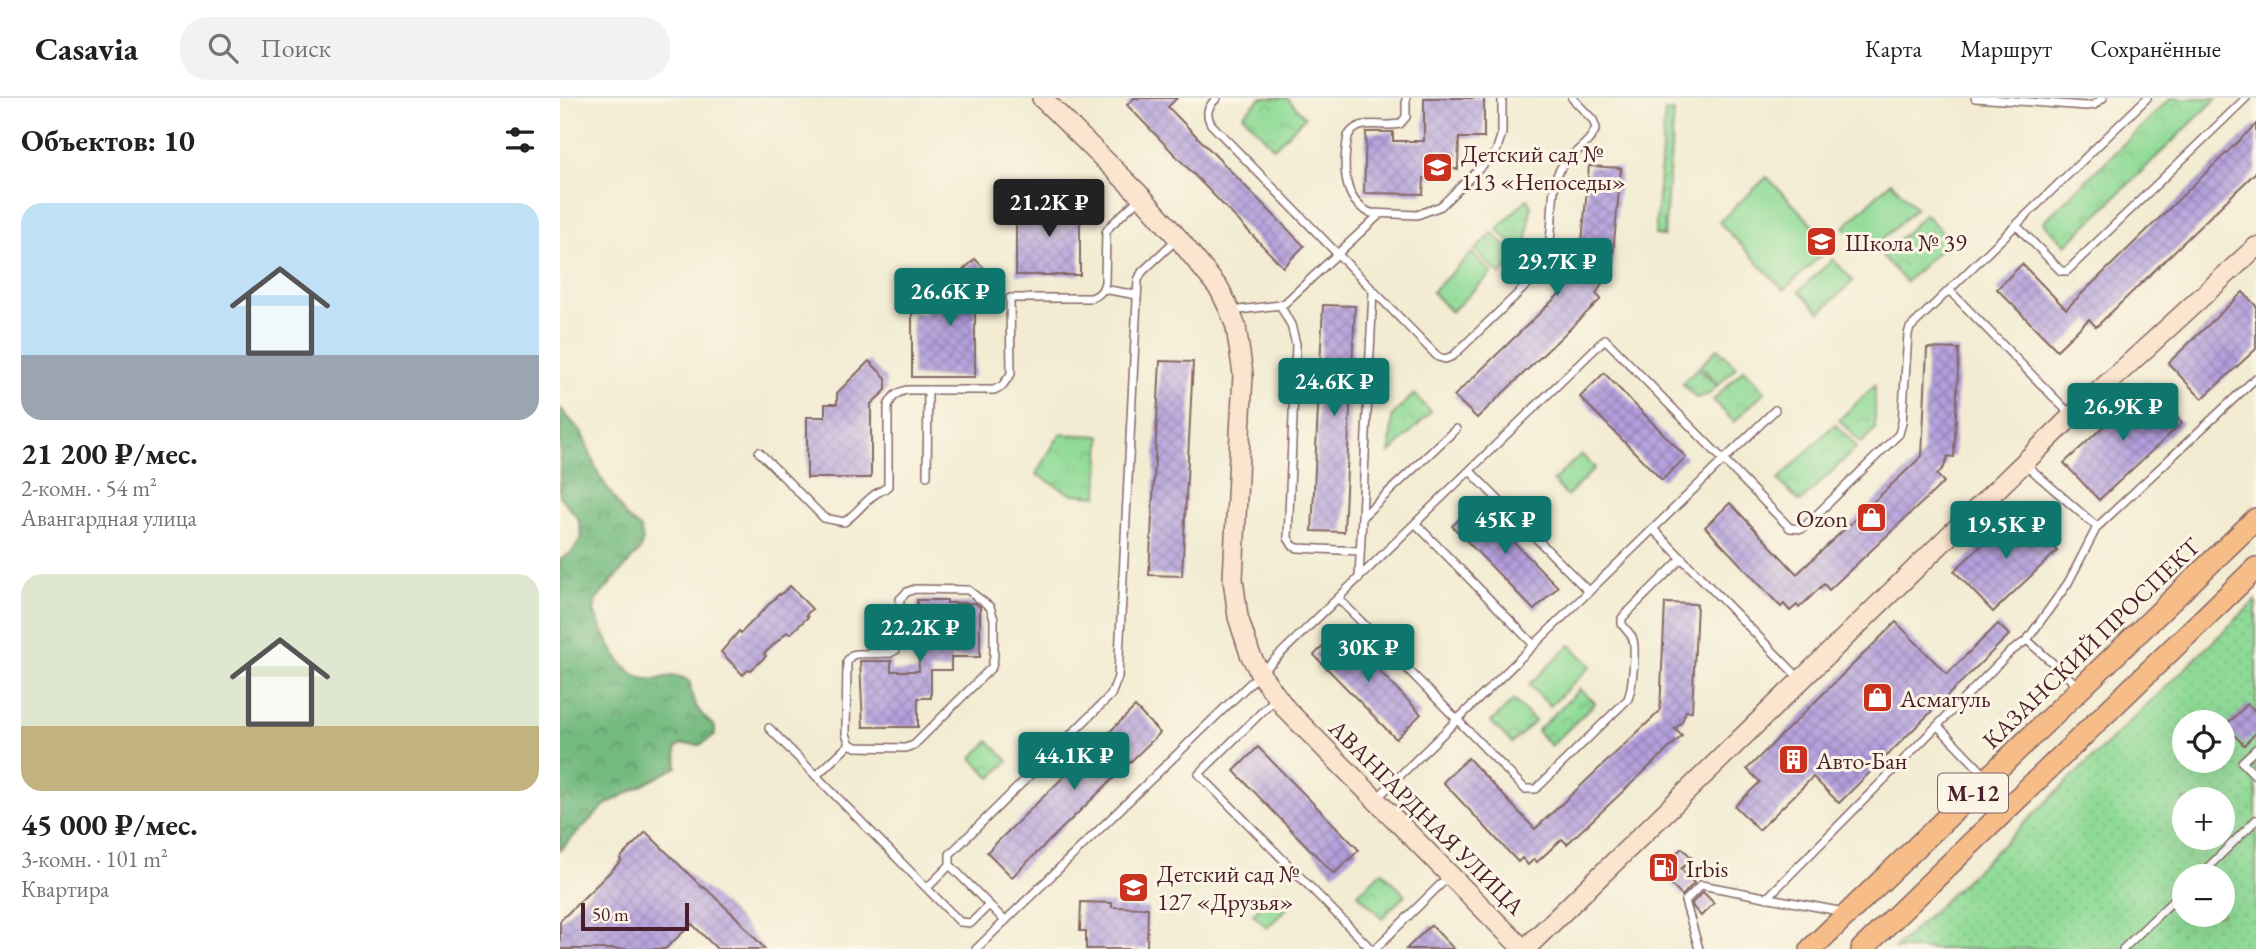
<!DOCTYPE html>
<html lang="ru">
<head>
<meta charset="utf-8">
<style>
  :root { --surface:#fff; --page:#f2f2f2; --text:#202124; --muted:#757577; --line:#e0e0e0; --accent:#0f766e }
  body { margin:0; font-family:"EB Garamond",serif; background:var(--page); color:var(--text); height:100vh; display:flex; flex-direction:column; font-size:26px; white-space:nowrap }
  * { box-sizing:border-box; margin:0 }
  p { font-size:23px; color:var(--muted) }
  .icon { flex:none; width:38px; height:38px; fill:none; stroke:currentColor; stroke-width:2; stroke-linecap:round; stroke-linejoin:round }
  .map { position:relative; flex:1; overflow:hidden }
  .side { display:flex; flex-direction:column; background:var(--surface); width:560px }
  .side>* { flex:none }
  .controls { position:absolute; left:1612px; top:612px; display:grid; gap:14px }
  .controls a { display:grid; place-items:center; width:63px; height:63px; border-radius:50%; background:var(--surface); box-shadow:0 7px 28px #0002; font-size:35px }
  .scale { position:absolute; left:21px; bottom:18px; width:108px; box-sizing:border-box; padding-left:7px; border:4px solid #4a1f2b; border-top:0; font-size:19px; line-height:24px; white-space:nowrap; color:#4a1f2b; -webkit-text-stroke:5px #fcf5e5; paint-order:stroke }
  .price { position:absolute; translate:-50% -60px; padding:0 16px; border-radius:7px; background:var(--accent); color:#fff; font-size:23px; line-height:46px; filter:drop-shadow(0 2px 4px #0008) }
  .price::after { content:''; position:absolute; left:50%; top:42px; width:21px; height:16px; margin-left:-10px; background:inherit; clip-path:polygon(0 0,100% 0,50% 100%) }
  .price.on { background:#222; color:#fff }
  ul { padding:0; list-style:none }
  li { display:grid; align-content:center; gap:14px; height:371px; padding:0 21px }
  li span { display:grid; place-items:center; height:217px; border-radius:21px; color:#555 }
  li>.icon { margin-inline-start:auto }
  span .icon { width:126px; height:126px; fill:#fffc; stroke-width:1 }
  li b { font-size:30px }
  h2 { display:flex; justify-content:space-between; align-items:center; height:84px; padding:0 21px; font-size:30px }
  header { display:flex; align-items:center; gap:42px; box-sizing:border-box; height:98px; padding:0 35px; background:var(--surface); border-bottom:2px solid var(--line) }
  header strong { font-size:33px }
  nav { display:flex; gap:38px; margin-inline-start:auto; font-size:24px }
  .search { width:490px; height:63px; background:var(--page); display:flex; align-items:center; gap:18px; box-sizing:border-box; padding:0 24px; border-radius:28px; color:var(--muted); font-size:26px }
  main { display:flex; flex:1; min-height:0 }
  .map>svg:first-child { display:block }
  .grass { fill:url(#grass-dots); stroke:#6c7c60; stroke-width:2; fill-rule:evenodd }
  .forest { fill:url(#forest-crowns); stroke:#5e6c55; stroke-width:2 }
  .park { fill:url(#park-crowns); stroke:#6c7c60; stroke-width:2 }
  .garden { fill:#8fda96; stroke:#6c7c60; stroke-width:2 }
  .building { fill:url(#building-cross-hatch) }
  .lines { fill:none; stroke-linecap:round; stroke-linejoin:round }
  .lane-casing { stroke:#856766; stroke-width:10 }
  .secondary-casing { stroke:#856766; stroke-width:22 }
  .primary-casing { stroke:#856766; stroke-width:24 }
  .lane { stroke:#fff; stroke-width:7 }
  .secondary { stroke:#fce5cf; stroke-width:19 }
  .primary { stroke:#f7bd88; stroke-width:21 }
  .labels { text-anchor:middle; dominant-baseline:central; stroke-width:6; stroke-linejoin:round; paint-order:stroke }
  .shield { fill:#fcf5e5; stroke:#7f5f63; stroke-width:2 }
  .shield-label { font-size:23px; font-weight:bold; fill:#4a1f2b }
  .poi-label { font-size:24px; fill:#4a1f2b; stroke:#fcf5e5; text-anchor:start }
  .street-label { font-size:24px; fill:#4a1f2b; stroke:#fcf5e5 }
</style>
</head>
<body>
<header>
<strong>Casavia</strong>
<div class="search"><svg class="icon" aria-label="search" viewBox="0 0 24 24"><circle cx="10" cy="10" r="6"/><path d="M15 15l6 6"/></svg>Поиск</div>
<nav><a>Карта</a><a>Маршрут</a><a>Сохранённые</a></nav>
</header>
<main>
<section class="side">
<h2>Объектов: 10<svg class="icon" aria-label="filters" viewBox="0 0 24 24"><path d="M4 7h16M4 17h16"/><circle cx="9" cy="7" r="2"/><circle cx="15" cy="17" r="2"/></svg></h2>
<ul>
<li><span style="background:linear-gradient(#bfe0f5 70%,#9aa5b1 0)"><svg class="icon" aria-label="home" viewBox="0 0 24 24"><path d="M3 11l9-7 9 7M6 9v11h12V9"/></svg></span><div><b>21 200 ₽/мес.</b><p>2-комн. · 54 m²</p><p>Авангардная улица</p></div></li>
<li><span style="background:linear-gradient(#dfe7d0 70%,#c2b280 0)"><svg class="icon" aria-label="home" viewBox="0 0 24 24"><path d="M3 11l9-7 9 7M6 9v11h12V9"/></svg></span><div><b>45 000 ₽/мес.</b><p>3-комн. · 101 m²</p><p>Квартира</p></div></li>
</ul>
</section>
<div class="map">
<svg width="1696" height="851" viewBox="0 0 1696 851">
  <defs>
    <pattern id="grass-dots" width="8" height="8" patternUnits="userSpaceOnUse" patternTransform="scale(1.75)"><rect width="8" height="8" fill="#8fda96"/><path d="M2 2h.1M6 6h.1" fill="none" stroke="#7dbb81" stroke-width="1.8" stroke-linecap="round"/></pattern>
    <pattern id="forest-crowns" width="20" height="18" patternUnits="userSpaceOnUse" patternTransform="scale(1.75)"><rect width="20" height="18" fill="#73ba7f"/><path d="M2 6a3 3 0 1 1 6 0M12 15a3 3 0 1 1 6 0" fill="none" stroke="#609768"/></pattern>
    <pattern id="park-crowns" width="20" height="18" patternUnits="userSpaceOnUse" patternTransform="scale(1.75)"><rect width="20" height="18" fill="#8fda96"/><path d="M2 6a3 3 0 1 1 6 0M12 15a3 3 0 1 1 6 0" fill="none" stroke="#7dbb81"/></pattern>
    <pattern id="building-cross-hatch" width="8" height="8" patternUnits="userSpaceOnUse" patternTransform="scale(1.75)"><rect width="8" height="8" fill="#b39fdd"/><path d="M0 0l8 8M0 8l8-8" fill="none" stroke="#9481b3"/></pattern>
  </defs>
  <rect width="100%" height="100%" fill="#fcf5e5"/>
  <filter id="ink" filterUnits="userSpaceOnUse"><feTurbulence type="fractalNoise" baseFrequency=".0143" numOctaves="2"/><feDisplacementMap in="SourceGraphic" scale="14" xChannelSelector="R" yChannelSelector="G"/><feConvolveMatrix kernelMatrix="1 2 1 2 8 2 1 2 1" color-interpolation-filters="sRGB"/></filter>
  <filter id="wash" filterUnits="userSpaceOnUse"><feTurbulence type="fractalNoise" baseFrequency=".00686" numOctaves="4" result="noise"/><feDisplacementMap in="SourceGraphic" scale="28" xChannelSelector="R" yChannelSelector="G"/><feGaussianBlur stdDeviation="1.57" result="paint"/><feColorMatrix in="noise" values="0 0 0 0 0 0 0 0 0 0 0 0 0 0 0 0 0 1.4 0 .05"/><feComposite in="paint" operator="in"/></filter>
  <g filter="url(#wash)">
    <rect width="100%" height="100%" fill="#f3ecd3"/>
    <g class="grass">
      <path d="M 1105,13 L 1114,14 L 1104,138 L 1095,137 Z"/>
      <path d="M 1696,502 L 1696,851 L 1334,851 ZM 1624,625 L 1662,625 L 1662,663 L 1624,663 ZM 1624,702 L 1662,702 L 1662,740 L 1624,740 ZM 1624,779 L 1662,779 L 1662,817 L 1624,817 Z"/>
    </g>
    <path class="forest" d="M 0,310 L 22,335 L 39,377 L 67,420 L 80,430 L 83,442 L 80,452 L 36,502 C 36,503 34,513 34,513 C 35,518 39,525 41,529 C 49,548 61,572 82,580 C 101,586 112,570 130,584 C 132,606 139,616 155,629 L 155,637 L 140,647 L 123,646 L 116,650 L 117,669 L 45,707 L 0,752 L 0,462 L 12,454 L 22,439 L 19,422 L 0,398 Z"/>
    <g class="park">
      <path d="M 701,0 L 727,0 L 745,19 L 714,50 L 683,17 Z"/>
      <path d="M 1611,0 L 1657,0 L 1506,147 L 1483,124 Z"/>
      <path d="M 967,101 L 971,108 L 966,150 L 961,156 L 937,131 Z"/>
      <path d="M 1365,116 L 1390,142 L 1346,184 L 1322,158 Z"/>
      <path d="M 933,135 L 957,160 L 940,177 L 915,152 Z"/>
      <path d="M 1158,250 L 1176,269 L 1158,287 L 1140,268 Z"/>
      <path d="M 1138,270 L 1157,288 L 1149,296 L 1136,300 L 1122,285 Z"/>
      <path d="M 1184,271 L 1205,293 L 1174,324 L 1153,302 Z"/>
      <path d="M 1315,287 L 1315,331 L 1301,345 L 1279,322 Z"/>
      <path d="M 854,296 L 871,314 L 830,355 L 832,318 Z"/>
      <path d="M 1275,326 L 1297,349 L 1240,404 L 1218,382 Z"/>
      <path d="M 500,336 L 541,338 L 538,398 L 511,396 L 476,376 Z"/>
      <path d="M 1021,356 L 1035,370 L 1007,398 L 993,383 Z"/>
      <path d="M 1020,591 L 1035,605 L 991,648 L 977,633 Z"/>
      <path d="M 954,602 L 975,623 L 952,645 L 931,624 Z"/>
      <path d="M 429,643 L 448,663 L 431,680 L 412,660 Z"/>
      <path d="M 822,773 L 845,797 L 822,820 L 798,796 Z"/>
      <path d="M 716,793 L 730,807 L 707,830 L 693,816 Z"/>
    </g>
    <g class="garden">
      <path d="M 1207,79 L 1272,147 L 1224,192 L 1159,124 Z"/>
      <path d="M 1331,84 L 1356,110 L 1309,154 L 1284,129 Z"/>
      <path d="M 912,155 L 932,175 L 891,214 L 872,194 Z"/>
      <path d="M 1273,161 L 1293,183 L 1260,214 L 1239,193 Z"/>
      <path d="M 1010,547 L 1031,568 L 990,608 L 969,587 Z"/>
    </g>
    <g id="blocks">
      <g class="building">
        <path d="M 574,0 L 617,0 L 608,9 L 744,148 L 723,169 L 567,7 Z"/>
        <path d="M 864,0 L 924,0 L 924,40 L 899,40 L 898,71 L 875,71 L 875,80 L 864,80 L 863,96 L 804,95 L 806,34 L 833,34 L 833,43 L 864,43 Z"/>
        <path d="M 1696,26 L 1696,74 L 1536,229 L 1529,221 L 1497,252 L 1437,191 L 1462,166 L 1506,211 Z"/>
        <path d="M 1029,68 L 1061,70 L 1051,177 L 1047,177 L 1036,196 L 1041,201 L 917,320 L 894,298 L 1019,177 Z"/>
        <path d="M 471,102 L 520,102 L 520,177 L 456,177 L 456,114 L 471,114 Z"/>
        <path d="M 415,161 L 431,177 L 431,189 L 415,205 L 415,279 L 352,279 L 352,215 L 366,215 L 366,205 L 382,205 L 382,192 Z"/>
        <path d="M 1683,194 L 1696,208 L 1696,251 L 1642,301 L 1608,265 Z"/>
        <path d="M 763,207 L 795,208 L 784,434 L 752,433 Z"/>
        <path d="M 1367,250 L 1399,251 L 1394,359 L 1388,358 L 1384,369 L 1377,377 L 1384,384 L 1269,492 L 1264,486 L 1239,510 L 1237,507 L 1230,513 L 1224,506 L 1221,509 L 1145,429 L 1170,405 L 1237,476 L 1362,358 Z"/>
        <path d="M 309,263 L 326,280 L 326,292 L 311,306 L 311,380 L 247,380 L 247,319 L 265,319 L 265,306 L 277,306 L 277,295 Z"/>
        <path d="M 600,263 L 633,264 L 622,478 L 589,477 Z"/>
        <path d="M 1044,275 L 1126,359 L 1102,382 L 1020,299 Z"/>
        <path d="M 1587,288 L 1622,325 L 1539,402 L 1504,365 Z"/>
        <path d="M 916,405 L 998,489 L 974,512 L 892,428 Z"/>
        <path d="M 1458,412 L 1497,453 L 1433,514 L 1394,473 Z"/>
        <path d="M 230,488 L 252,511 L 246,517 L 248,519 L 230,536 L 227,534 L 204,556 L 206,558 L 190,573 L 188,572 L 183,577 L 161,554 L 179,533 L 181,535 L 219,496 L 220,497 Z"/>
        <path d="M 357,502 L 387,502 L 387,505 L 415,505 L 420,509 L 420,559 L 391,559 L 391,572 L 371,572 L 371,600 L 358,600 L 358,629 L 303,629 L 300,563 L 331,563 L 331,573 L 359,573 Z"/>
        <path d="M 1105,505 L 1137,506 L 1132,613 L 1126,613 L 1122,624 L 1115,631 L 1122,638 L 1007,746 L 1002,741 L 977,764 L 974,761 L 968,767 L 962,760 L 958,764 L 883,684 L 908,660 L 975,731 L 1100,613 Z"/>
        <path d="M 1336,524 L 1387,576 L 1438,526 L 1449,537 L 1279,705 L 1253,679 L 1199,732 L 1175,708 L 1200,684 L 1187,671 Z"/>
        <path d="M 780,532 L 861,616 L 836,641 L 754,557 Z"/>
        <path d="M 1688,606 L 1696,614 L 1696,635 L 1684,647 L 1665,628 Z"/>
        <path d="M 575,609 L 600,635 L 452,779 L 427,754 Z"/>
        <path d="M 698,649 L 799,752 L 774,776 L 674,673 Z"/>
        <path d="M 86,734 L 143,790 L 144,789 L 176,819 L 205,851 L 157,851 L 132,826 L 105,851 L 0,851 L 0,823 L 61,763 L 60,761 L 64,756 Z"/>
        <path d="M 1122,750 L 1132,760 L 1121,771 L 1134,785 L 1122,798 L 1098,773 Z"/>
        <path d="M 1143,794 L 1154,805 L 1141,818 L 1133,809 L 1132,805 Z"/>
        <path d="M 521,804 L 552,805 L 552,809 L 588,810 L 587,851 L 526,851 L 526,833 L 520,833 Z"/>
        <path d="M 871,827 L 894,851 L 846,851 Z"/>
      </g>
    </g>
  </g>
  <g filter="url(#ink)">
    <use href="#blocks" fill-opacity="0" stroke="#856766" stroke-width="2"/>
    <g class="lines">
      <defs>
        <g id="lane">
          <path d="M 657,0 C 648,8 645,15 651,26 L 878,259 L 885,261 L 893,258 L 975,179 C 993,157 991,129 993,102 C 994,93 994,83 998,75 C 1006,57 1029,49 1036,30 L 1033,22 L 1012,0"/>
          <path d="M 846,0 L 846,19 L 840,26 C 822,30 799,19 788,38 C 783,64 781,103 811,115 L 857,117 L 881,108 L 936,54 L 942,35 L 942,0"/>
          <path d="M 1415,0 L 1526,8 L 1534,7 L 1543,0"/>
          <path d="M 1456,127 L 1501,173 L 1507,173 L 1686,0"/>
          <path d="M 618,140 L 582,174 L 578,182 L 558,579 L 551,597 L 390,756 L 390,767 L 445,823 L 1045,241 L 1230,430 L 1242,431 L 1339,336 L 1342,325 L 1348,236 L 1350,230 L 1587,0"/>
          <path d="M 543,191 L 577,197"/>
          <path d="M 1389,192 L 1511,317"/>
          <path d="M 720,207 L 731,227 L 736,246 L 728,440 L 733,448 L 738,450 L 800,453"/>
          <path d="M 671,213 L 720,207 L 725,205 L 819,117"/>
          <path d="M 199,354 L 264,420 L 284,424 C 295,417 303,405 314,397 C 319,393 323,393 328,388 L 328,308 C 332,299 336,295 346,292 L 434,292 L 442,288 L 451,276 L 450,200 L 531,200 C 540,197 543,193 545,184 L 546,134 L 550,128 L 581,99"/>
          <path d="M 1466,367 L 1537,429"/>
          <path d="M 910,373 L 1029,494"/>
          <path d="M 367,378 L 368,292"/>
          <path d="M 803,418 L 896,331"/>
          <path d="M 856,426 L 974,547"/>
          <path d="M 1093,431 L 1240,581"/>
          <path d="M 799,480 L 813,193"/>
          <path d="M 355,491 L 408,492 L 430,509 L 434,521 L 434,558 L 432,569 L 354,647 L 345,650 L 296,649 L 290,646 L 286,636 L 287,563 L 292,557 L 297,556 L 330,555 L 336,552 L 340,501 L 347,494 Z"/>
          <path d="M 779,501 L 965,691 L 976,691 L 1068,601 C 1072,591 1077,549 1072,539 C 1069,534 1064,530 1062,526 L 1062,520 L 1122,460"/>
          <path d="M 1467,542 L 1508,485 L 1537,429 L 1696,280"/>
          <path d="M 716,600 L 639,676 L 811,851"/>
          <path d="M 1378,628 L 1426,678"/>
          <path d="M 209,630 L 400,824 L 411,825 L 429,807"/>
          <path d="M 1696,651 L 1682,664 L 1696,678"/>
          <path d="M 256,678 L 290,646"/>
          <path d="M 816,701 L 1215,312"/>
          <path d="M 1638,779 L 1696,722"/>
          <path d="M 367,790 L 390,767"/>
          <path d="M 1207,800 L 1449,555 L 1467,542 L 1518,588"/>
          <path d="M 416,851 L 445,823"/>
          <path d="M 815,851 L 888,779"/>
          <path d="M 1139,851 L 1125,803 L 1141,787 L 1284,814"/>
          <path d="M 1563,851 L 1624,792"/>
        </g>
        <g id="secondary">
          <path d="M 482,0 L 582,99 L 618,140 L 660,192 L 670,213 L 676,229 L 683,276 L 673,481 L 678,519 L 690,556 L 701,577 L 726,611 L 963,851"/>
          <path d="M 965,851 L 1512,318 L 1696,149"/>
        </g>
        <g id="primary">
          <path d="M 1251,851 L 1696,421"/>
          <path d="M 1302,851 L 1696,470"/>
        </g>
      </defs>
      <use href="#lane" class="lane-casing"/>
      <use href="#secondary" class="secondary-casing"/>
      <use href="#primary" class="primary-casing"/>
      <use href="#lane" class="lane"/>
      <use href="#secondary" class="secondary"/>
      <use href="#primary" class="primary"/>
    </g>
  </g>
  <defs>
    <symbol id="school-square" viewBox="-11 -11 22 22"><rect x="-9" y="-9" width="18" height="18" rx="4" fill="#c8321e" stroke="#fcf5e5"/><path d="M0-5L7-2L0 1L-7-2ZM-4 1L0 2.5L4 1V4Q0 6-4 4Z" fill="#fff"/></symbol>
    <symbol id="shop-square" viewBox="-11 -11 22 22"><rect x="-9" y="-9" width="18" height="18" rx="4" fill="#c8321e" stroke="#fcf5e5"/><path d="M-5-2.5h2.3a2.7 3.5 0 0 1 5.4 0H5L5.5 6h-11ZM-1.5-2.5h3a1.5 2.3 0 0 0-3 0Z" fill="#fff"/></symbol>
    <symbol id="building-square" viewBox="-11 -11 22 22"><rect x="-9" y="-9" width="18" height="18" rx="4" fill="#c8321e" stroke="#fcf5e5"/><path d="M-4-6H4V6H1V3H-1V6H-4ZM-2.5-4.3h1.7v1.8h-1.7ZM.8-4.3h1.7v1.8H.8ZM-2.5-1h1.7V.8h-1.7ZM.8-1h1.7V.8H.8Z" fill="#fff"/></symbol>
    <symbol id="fuel-square" viewBox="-11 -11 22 22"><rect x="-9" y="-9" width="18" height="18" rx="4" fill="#c8321e" stroke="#fcf5e5"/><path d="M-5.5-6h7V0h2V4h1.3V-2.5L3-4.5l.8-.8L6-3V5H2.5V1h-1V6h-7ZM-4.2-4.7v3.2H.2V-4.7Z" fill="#fff"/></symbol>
  </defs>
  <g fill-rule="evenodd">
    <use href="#school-square" x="860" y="52" width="35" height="35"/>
    <use href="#school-square" x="1244" y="126" width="35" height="35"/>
    <use href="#shop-square" x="1294" y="402" width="35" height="35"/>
    <use href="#shop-square" x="1300" y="582" width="35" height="35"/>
    <use href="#building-square" x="1216" y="644" width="35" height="35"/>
    <use href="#fuel-square" x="1086" y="752" width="35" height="35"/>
    <use href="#school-square" x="556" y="772" width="35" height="35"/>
  </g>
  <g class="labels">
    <rect class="shield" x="1378" y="675.5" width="70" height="39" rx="5"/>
    <g class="shield-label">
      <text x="1413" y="695">М-12</text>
    </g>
    <g class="poi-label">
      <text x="901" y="55">Детский сад №<tspan x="901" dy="28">113 «Непоседы»</tspan></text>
      <text x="1285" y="144">Школа № 39</text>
      <text x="1288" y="420" text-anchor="end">Ozon</text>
      <text x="1340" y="600">Асмагуль</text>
      <text x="1256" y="662">Авто-Бан</text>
      <text x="1126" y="770">Irbis</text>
      <text x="597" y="775">Детский сад №<tspan x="597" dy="28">127 «Друзья»</tspan></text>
    </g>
    <g class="street-label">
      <text transform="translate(1531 545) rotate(-44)">КАЗАНСКИЙ ПРОСПЕКТ</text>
      <text transform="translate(867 719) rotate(45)">АВАНГАРДНАЯ УЛИЦА</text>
    </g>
  </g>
</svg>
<div class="controls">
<a><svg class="icon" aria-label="locate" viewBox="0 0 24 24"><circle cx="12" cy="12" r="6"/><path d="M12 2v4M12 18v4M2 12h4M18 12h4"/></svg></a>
<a>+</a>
<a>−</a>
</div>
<div class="scale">50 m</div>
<b class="price on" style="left:489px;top:141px">21.2K ₽</b>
<b class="price" style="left:997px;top:200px">29.7K ₽</b>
<b class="price" style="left:390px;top:230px">26.6K ₽</b>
<b class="price" style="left:774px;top:320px">24.6K ₽</b>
<b class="price" style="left:1563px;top:345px">26.9K ₽</b>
<b class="price" style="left:945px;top:458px">45K ₽</b>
<b class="price" style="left:1446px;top:463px">19.5K ₽</b>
<b class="price" style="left:360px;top:566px">22.2K ₽</b>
<b class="price" style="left:808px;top:586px">30K ₽</b>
<b class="price" style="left:514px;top:694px">44.1K ₽</b>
</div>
</main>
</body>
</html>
